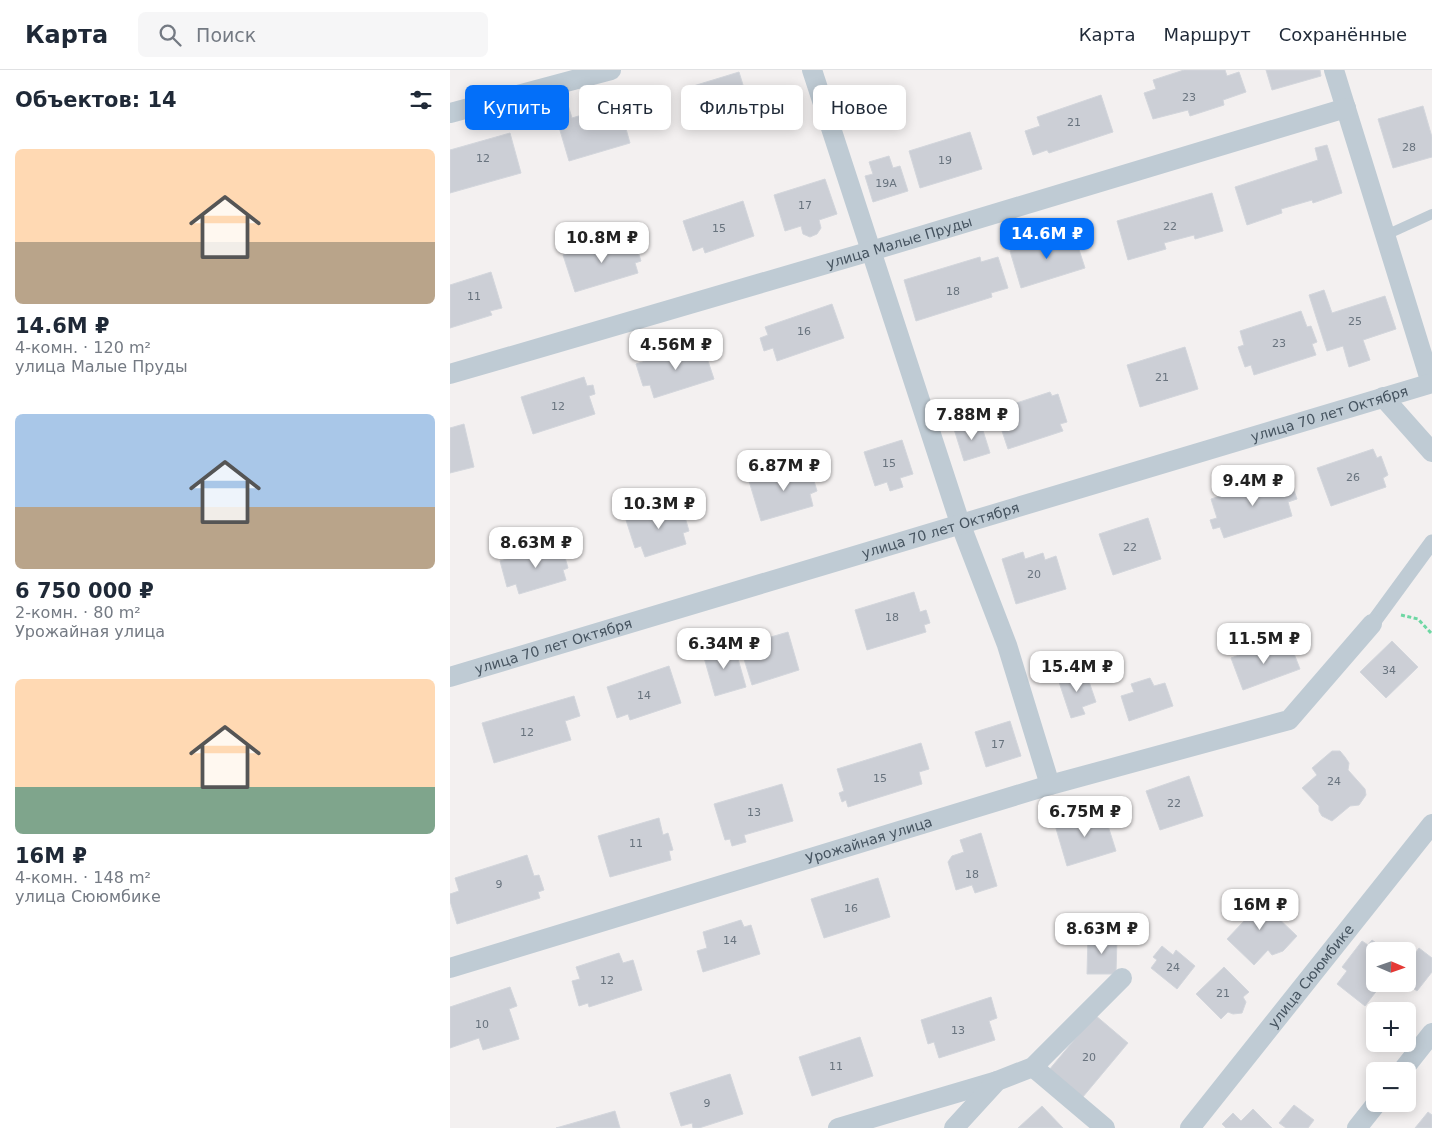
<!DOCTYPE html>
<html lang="ru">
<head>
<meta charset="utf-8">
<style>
  :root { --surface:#fff; --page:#f6f6f7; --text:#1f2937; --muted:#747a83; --line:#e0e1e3; --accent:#036ff9 }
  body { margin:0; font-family:"DejaVu Sans",sans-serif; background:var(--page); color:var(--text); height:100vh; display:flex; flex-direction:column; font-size:19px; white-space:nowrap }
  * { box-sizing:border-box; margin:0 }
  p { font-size:16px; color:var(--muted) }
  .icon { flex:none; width:28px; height:28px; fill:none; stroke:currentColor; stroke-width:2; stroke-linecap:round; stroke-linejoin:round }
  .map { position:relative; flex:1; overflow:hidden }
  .details { display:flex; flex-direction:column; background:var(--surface); width:450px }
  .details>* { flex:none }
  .hud { position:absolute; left:15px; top:15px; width:475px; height:45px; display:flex; gap:10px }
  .needle { width:32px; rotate:92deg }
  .tools { position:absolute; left:916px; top:872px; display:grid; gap:10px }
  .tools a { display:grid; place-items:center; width:50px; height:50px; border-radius:8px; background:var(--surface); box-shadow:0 2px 12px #0003; font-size:25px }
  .price { position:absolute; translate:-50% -42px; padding:0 11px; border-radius:10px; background:#fff; color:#222; font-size:16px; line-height:32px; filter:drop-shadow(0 1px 2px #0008) }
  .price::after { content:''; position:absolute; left:50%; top:30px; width:15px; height:11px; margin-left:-8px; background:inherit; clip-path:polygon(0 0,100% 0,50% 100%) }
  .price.on { background:var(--accent); color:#fff }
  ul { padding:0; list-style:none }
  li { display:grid; align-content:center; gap:10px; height:265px; padding:0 15px }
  li span { display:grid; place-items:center; height:155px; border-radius:8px; color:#555 }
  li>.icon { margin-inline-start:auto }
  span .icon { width:90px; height:90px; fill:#fffc; stroke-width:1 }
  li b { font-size:21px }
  h2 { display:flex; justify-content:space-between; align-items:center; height:60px; padding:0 15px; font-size:21px }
  .pill { padding:0 18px; border-radius:8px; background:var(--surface); box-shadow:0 2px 12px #0003; font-size:18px; line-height:45px }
  .pill.on { background:var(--accent); color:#fff }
  header { display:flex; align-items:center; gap:30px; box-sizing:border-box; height:70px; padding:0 25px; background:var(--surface); border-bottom:1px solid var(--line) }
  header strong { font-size:24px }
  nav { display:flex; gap:28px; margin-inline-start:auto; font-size:18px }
  .search { width:350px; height:45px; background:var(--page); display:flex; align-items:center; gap:12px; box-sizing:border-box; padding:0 18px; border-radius:8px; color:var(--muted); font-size:19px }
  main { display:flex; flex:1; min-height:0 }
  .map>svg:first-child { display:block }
  .building { fill:#cccfd6; stroke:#d3d6dc }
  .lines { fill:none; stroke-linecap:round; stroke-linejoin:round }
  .path { stroke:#6ed7a3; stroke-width:3; stroke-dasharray:4 2.5; stroke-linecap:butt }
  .service { stroke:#bfcbd4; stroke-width:10 }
  .pedestrian { stroke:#bfcbd4; stroke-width:15 }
  .minor { stroke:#bfcbd4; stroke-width:20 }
  .labels { text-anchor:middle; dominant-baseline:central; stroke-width:4; stroke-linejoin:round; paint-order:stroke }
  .number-label { font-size:11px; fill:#68737e }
  .street-label { font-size:14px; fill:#465460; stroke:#fff }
</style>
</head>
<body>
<header>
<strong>Карта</strong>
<div class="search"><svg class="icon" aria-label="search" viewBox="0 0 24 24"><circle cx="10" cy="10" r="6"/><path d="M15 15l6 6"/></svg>Поиск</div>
<nav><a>Карта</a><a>Маршрут</a><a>Сохранённые</a></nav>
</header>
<main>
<section class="details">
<h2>Объектов: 14<svg class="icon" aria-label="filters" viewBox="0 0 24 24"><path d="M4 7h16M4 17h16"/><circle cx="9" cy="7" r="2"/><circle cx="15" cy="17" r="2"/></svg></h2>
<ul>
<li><span style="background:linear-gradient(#ffd9b3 60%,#b9a48a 0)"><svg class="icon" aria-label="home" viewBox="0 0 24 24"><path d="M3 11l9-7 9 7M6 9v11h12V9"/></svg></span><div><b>14.6M ₽</b><p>4-комн. · 120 m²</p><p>улица Малые Пруды</p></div></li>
<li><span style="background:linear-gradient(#a9c7e8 60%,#b9a48a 0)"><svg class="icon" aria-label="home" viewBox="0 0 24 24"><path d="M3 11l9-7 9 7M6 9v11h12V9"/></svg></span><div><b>6 750 000 ₽</b><p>2-комн. · 80 m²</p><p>Урожайная улица</p></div></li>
<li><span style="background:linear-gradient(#ffd9b3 70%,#7fa58c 0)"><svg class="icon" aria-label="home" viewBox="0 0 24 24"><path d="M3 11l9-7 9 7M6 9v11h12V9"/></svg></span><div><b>16M ₽</b><p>4-комн. · 148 m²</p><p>улица Сююмбике</p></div></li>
</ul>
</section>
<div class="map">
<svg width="982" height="1058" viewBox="0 0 982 1058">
  <rect width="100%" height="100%" fill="#f3f0f0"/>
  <g class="building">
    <path d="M 734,0 L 775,0 L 777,6 L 789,2 L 796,22 L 773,30 L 774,35 L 740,46 L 738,40 L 703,49 L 694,23 L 706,19 L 703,10 Z"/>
    <path d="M 816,0 L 870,0 L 871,6 L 822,20 Z"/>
    <path d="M 289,2 L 301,41 L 252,57 L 240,17 Z"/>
    <path d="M 651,25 L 663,62 L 599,83 L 597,80 L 583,85 L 575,61 L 590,56 L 587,47 Z"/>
    <path d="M 169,34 L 180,73 L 119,91 L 104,40 L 118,35 L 122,48 Z"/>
    <path d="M 973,36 L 982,67 L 982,87 L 943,98 L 928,49 Z"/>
    <path d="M 520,62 L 532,99 L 470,118 L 459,81 Z"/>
    <path d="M 60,63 L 71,103 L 0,123 L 0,80 Z"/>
    <path d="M 877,75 L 892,123 L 863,133 L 862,130 L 831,139 L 832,143 L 797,155 L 785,117 L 868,90 L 865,78 Z"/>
    <path d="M 439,86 L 443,98 L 450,96 L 458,121 L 423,132 L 415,106 L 423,104 L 419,92 Z"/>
    <path d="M 375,109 L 387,144 L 369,150 L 371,158 L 367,164 L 360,167 L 353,164 L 351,156 L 335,161 L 324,125 Z"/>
    <path d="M 762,123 L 773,161 L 745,169 L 744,165 L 714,173 L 716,179 L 678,190 L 667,151 Z"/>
    <path d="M 293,131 L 304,166 L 255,183 L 253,177 L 243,181 L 233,151 Z"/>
    <path d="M 623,161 L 635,198 L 571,218 L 560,181 Z"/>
    <path d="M 177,166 L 181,179 L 187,178 L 191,191 L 185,193 L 188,203 L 125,222 L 113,185 Z"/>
    <path d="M 530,187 L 531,192 L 548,187 L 558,218 L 541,223 L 542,227 L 466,251 L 454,210 Z"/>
    <path d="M 41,202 L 52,238 L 40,241 L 42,245 L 0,258 L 0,215 Z"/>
    <path d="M 874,220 L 882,243 L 935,226 L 946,259 L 913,270 L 920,290 L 899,297 L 893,276 L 877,281 L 859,225 Z"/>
    <path d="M 382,234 L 394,268 L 327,291 L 323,278 L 314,281 L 310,268 L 318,265 L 315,257 Z"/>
    <path d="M 851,241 L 857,257 L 861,256 L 867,272 L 862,274 L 866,285 L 804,305 L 801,295 L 795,297 L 788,277 L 794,275 L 790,261 Z"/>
    <path d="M 252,273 L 264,309 L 204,328 L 200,315 L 193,316 L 186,294 Z"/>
    <path d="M 735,277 L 748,319 L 690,337 L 677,295 Z"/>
    <path d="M 134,307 L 137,316 L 143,315 L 145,324 L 139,326 L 145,344 L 83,364 L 71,327 Z"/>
    <path d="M 600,322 L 602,326 L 608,324 L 617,352 L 610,354 L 613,361 L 558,379 L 545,340 Z"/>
    <path d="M 530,351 L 540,383 L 514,391 L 504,359 Z"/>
    <path d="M 14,354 L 24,397 L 0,403 L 0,358 Z"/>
    <path d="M 452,370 L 463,404 L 450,408 L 453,417 L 440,421 L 437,412 L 425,416 L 414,382 Z"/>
    <path d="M 923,379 L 927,388 L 931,386 L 938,405 L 933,408 L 936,417 L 881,436 L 867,398 Z"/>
    <path d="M 359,394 L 367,421 L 360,424 L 363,436 L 311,451 L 299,411 Z"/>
    <path d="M 831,406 L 833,411 L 840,409 L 847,429 L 838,432 L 842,446 L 774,468 L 770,457 L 763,459 L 760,450 L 767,448 L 761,429 Z"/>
    <path d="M 231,433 L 239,461 L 233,463 L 236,474 L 195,487 L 191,476 L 185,478 L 176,450 Z"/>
    <path d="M 698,448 L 711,489 L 663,505 L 649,464 Z"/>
    <path d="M 111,473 L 118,498 L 113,500 L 116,510 L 69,524 L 66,514 L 57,517 L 50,491 Z"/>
    <path d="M 573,482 L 575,489 L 593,483 L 595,490 L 606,486 L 616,519 L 566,534 L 552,489 Z"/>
    <path d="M 464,522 L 470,542 L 476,540 L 480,553 L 474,555 L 476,562 L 417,580 L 405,540 Z"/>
    <path d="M 338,562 L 349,600 L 302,615 L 290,576 Z"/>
    <path d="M 942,571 L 968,597 L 936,628 L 910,602 Z"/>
    <path d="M 824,572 L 828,581 L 841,576 L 850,599 L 793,620 L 781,588 Z"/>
    <path d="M 284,575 L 296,617 L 265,626 L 253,584 Z"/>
    <path d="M 219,596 L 231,633 L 180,650 L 178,644 L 167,648 L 157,617 Z"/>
    <path d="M 635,600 L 646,632 L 632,637 L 635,644 L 621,648 L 608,609 Z"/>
    <path d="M 700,608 L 704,616 L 715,613 L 723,636 L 679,651 L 671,626 L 684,622 L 681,614 Z"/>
    <path d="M 124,626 L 130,646 L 115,651 L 121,670 L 44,693 L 32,653 Z"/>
    <path d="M 560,651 L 571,686 L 536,697 L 525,662 Z"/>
    <path d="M 471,673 L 479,699 L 469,702 L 472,714 L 398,737 L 396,730 L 392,732 L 389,723 L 394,721 L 387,699 Z"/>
    <path d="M 882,681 L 890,681 L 895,687 L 899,693 L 898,700 L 915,719 L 916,725 L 909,735 L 900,736 L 882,751 L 872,746 L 869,741 L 869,736 L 852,718 L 867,705 L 862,698 Z"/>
    <path d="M 739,706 L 753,746 L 710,760 L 696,721 Z"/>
    <path d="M 332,714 L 343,751 L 294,765 L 296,772 L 282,776 L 280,769 L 275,770 L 264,734 Z"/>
    <path d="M 653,740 L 666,781 L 617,796 L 605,755 Z"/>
    <path d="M 209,748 L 213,765 L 218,763 L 223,780 L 219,781 L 221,790 L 160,807 L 148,766 Z"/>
    <path d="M 531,763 L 547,816 L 525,823 L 522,815 L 506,820 L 498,792 L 502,786 L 514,782 L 510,770 Z"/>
    <path d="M 77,785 L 84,806 L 89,805 L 94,820 L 88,822 L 90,828 L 7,854 L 0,831 L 0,824 L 9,821 L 5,808 Z"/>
    <path d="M 428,808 L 440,847 L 374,868 L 361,829 Z"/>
    <path d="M 802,823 L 847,866 L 833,881 L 822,885 L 818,880 L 804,895 L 777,869 L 794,851 L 784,841 Z"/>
    <path d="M 291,850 L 294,857 L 301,855 L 310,884 L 253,902 L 247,881 L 257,878 L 253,862 Z"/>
    <path d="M 638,866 L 667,867 L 666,904 L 637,904 Z"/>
    <path d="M 922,870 L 937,881 L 925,881 L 925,914 L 931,915 L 915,936 L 887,914 L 897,901 L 892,897 L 912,871 L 918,875 Z"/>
    <path d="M 712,876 L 723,885 L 726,880 L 745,896 L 727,919 L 701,898 L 707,890 L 703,887 Z"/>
    <path d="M 969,878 L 982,888 L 982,902 L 967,921 L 957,914 L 958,893 Z"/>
    <path d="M 169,883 L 173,893 L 183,890 L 192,920 L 139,937 L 138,933 L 129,936 L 122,911 L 130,909 L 126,897 Z"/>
    <path d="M 774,897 L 799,922 L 793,927 L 796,932 L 792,943 L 783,944 L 778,942 L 771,949 L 746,924 Z"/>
    <path d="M 60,917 L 67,936 L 59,939 L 69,969 L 33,980 L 29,968 L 0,978 L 0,937 Z"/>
    <path d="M 541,927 L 547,948 L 539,951 L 545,970 L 489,988 L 484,972 L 478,974 L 471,950 Z"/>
    <path d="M 645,945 L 678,973 L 632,1028 L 599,1000 Z"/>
    <path d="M 410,967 L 423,1006 L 362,1026 L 349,987 Z"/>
    <path d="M 280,1004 L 293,1044 L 249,1058 L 243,1058 L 242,1053 L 231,1056 L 220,1023 Z"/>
    <path d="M 844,1035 L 864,1050 L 858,1058 L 836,1058 L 829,1053 Z"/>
    <path d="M 592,1036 L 613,1058 L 568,1058 Z"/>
    <path d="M 803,1039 L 822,1058 L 776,1058 L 772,1054 L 783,1043 L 791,1051 Z"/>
    <path d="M 165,1041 L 170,1058 L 106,1058 Z"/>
    <path d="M 978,1042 L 982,1045 L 982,1058 L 965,1058 Z"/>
  </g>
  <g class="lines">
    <path class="path" d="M 951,545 L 968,549 L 982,564"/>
    <path class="service" d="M 936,165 L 982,144"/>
    <path class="pedestrian" d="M 922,554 L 982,472"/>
    <g class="minor">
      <path d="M 362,0 L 510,453 L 557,575 L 600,715"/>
      <path d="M 884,0 L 981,313"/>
      <path d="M 0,43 L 161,0"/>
      <path id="s1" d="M 0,304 L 421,181 L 896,38"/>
      <path d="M 933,327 L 982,382"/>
      <path id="s2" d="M 0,607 L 982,313"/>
      <path id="s3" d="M 0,898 L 600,715 L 839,650 L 922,554"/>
      <path d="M 583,997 L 655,1058"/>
      <path d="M 952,1001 L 982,963"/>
      <path d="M 388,1058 L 547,1011"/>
      <path d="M 504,1058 L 547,1011 L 583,997 L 672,908"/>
      <path id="s4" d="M 740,1058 L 982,754"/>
      <path d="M 907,1058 L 926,1034"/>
    </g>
  </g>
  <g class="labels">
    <g class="number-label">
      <text x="739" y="27">23</text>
      <text x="624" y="52">21</text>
      <text x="959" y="77">28</text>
      <text x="33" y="88">12</text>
      <text x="495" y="90">19</text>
      <text x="436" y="113">19А</text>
      <text x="355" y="135">17</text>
      <text x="720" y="156">22</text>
      <text x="269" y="158">15</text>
      <text x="503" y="221">18</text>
      <text x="24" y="226">11</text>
      <text x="905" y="251">25</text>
      <text x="354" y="261">16</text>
      <text x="829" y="273">23</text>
      <text x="712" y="307">21</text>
      <text x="108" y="336">12</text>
      <text x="439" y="393">15</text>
      <text x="903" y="407">26</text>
      <text x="680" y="477">22</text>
      <text x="584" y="504">20</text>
      <text x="442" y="547">18</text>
      <text x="939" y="600">34</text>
      <text x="194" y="625">14</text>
      <text x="77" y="662">12</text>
      <text x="548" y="674">17</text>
      <text x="430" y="708">15</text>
      <text x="884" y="711">24</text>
      <text x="724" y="733">22</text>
      <text x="304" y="742">13</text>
      <text x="186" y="773">11</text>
      <text x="522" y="804">18</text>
      <text x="49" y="814">9</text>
      <text x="401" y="838">16</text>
      <text x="280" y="870">14</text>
      <text x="723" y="897">24</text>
      <text x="157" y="910">12</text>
      <text x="773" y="923">21</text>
      <text x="32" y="954">10</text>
      <text x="508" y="960">13</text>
      <text x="639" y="987">20</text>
      <text x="386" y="996">11</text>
      <text x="257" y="1033">9</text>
    </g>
    <g class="street-label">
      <text stroke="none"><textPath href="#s1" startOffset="468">улица Малые Пруды</textPath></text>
      <text stroke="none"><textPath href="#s2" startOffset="918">улица 70 лет Октября</textPath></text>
      <text stroke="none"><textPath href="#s2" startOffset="512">улица 70 лет Октября</textPath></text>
      <text stroke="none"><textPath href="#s2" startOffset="108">улица 70 лет Октября</textPath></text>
      <text stroke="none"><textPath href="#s3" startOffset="438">Урожайная улица</textPath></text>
      <text stroke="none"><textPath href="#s4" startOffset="194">улица Сююмбике</textPath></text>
    </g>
  </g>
</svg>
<div class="tools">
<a><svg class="needle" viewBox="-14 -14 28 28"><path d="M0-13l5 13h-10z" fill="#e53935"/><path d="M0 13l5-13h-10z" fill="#747a83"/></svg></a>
<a>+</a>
<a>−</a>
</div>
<b class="price on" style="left:597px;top:190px">14.6M ₽</b>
<b class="price" style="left:152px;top:194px">10.8M ₽</b>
<b class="price" style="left:226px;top:301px">4.56M ₽</b>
<b class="price" style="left:522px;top:371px">7.88M ₽</b>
<b class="price" style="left:334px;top:422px">6.87M ₽</b>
<b class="price" style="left:803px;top:437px">9.4M ₽</b>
<b class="price" style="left:209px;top:460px">10.3M ₽</b>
<b class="price" style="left:86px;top:499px">8.63M ₽</b>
<b class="price" style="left:814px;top:595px">11.5M ₽</b>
<b class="price" style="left:274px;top:600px">6.34M ₽</b>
<b class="price" style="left:627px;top:623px">15.4M ₽</b>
<b class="price" style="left:635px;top:768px">6.75M ₽</b>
<b class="price" style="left:810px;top:861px">16M ₽</b>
<b class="price" style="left:652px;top:885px">8.63M ₽</b>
<div class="hud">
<a class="pill on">Купить</a>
<a class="pill">Снять</a>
<a class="pill">Фильтры</a>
<a class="pill">Новое</a>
</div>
</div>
</main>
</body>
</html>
